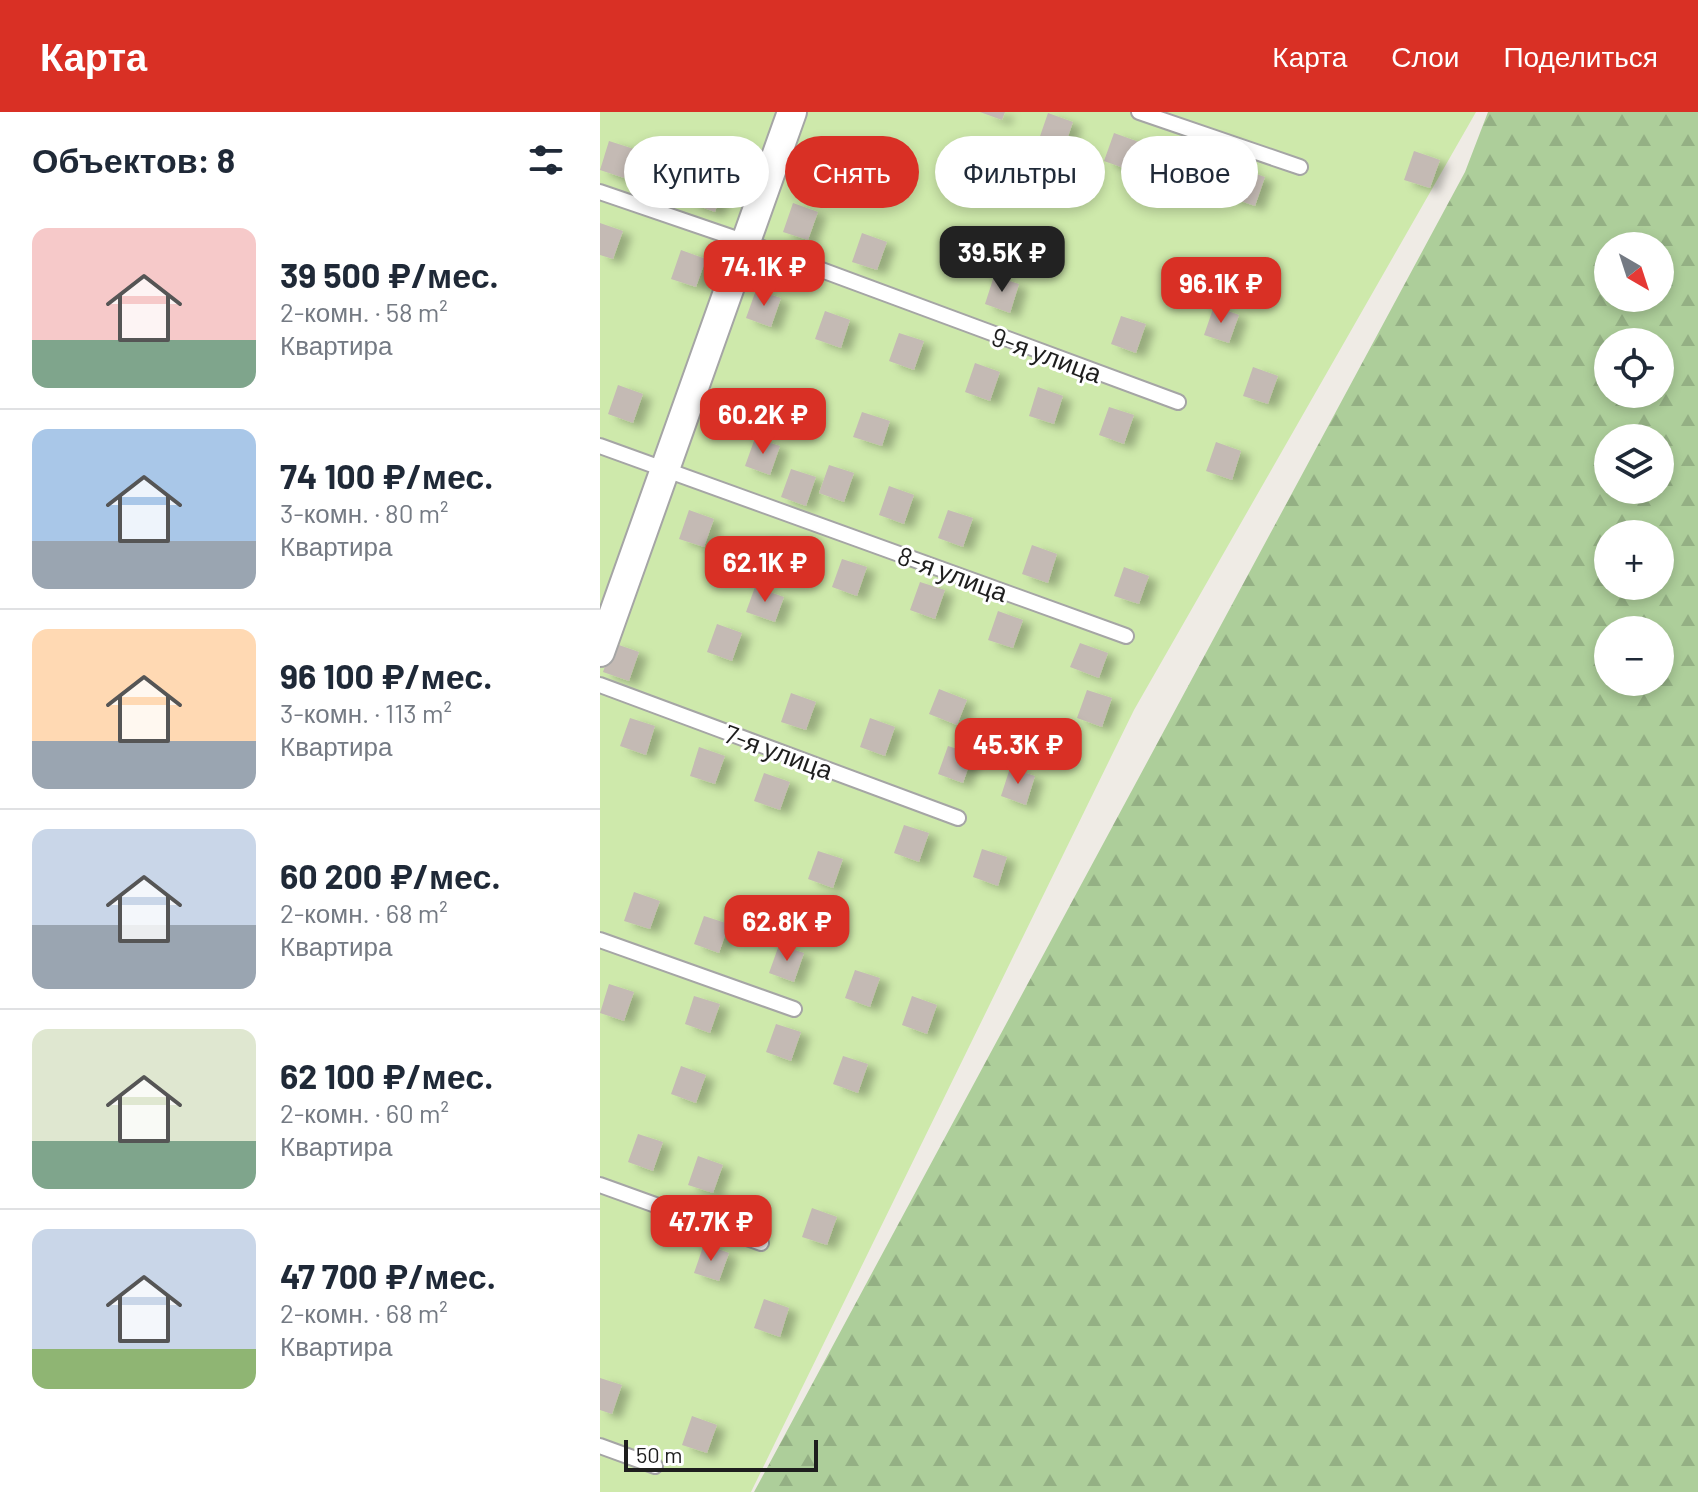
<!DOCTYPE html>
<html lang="ru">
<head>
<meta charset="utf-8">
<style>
  :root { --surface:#fff; --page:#f2f2f3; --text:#1f2937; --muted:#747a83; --line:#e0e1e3; --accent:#d93025 }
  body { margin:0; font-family:Barlow,sans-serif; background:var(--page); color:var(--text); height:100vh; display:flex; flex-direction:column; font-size:30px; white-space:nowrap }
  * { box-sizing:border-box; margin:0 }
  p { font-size:26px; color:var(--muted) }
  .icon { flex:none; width:44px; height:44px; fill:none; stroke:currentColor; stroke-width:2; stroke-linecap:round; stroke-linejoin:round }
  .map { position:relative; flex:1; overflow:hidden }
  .drawer { display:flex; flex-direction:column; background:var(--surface); width:600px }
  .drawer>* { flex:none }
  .guide { position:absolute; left:24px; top:24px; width:760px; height:72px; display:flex; gap:16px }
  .needle { width:52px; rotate:141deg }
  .controls { position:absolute; left:994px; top:120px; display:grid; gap:16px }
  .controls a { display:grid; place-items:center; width:80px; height:80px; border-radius:50%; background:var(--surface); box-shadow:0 4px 12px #0003; font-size:40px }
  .scale { position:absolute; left:24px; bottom:20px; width:194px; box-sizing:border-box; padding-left:8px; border:4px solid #1e1e1e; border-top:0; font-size:22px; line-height:28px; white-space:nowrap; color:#1e1e1e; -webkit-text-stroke:6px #fff; paint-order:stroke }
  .price { position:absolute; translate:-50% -68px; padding:0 18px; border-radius:16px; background:var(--accent); color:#fff; font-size:26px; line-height:52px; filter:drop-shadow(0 2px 4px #0008) }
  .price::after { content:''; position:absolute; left:50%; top:48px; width:24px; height:18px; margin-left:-12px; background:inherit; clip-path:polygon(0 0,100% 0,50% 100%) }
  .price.active { background:#222; color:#fff }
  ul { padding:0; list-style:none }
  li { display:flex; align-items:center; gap:24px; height:200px; padding:0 32px }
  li+li { border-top:2px solid var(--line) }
  li span { display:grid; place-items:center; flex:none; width:224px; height:160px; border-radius:16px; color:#555 }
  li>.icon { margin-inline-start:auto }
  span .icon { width:96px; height:96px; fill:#fffc; stroke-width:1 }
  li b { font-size:34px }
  h2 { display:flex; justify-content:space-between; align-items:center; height:96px; padding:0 32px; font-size:34px }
  .chip { padding:0 28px; border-radius:36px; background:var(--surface); box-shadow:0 4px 12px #0003; font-size:28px; line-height:72px }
  .chip.active { background:var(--accent); color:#fff }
  header { display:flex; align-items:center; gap:48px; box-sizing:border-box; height:112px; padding:0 40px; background:var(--accent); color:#fff }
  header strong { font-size:38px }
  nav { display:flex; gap:44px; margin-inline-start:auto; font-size:28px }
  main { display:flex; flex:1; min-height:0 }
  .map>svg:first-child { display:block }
  .forest { fill:url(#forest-firs); fill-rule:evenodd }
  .garden { fill:#cee9ab }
  .building { fill:#c4bab4; filter:url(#shadow) }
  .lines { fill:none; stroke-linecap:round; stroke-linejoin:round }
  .service-casing { stroke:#a5a5a5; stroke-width:18 }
  .minor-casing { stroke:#a5a5a5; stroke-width:32 }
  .service { stroke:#fff; stroke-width:14 }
  .minor { stroke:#fff; stroke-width:28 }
  .labels { text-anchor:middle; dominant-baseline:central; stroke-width:6; stroke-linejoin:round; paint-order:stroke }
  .street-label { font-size:26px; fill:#1e1e1e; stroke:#fff }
</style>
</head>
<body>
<header>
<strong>Карта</strong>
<nav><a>Карта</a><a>Слои</a><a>Поделиться</a></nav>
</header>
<main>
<section class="drawer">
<h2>Объектов: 8<svg class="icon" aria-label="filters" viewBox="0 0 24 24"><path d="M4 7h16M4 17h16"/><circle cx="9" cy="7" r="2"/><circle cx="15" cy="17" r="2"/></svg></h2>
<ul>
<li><span style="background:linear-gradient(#f6c9c9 70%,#7fa58c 0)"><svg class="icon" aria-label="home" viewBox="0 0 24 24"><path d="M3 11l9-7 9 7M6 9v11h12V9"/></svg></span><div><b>39 500 ₽/мес.</b><p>2-комн. · 58 m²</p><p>Квартира</p></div></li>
<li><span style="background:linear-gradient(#a9c7e8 70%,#9aa5b1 0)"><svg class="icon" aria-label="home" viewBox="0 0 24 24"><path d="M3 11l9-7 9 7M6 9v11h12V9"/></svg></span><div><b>74 100 ₽/мес.</b><p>3-комн. · 80 m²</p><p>Квартира</p></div></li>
<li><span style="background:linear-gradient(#ffd9b3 70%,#9aa5b1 0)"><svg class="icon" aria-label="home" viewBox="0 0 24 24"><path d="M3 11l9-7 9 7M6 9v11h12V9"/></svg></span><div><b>96 100 ₽/мес.</b><p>3-комн. · 113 m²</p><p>Квартира</p></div></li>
<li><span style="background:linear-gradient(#c9d6e8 60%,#9aa5b1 0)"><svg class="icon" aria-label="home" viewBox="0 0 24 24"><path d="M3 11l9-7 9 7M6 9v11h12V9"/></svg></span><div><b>60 200 ₽/мес.</b><p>2-комн. · 68 m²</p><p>Квартира</p></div></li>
<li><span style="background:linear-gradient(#dfe7d0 70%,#7fa58c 0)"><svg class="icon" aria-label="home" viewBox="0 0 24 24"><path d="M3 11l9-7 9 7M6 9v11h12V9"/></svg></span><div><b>62 100 ₽/мес.</b><p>2-комн. · 60 m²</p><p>Квартира</p></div></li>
<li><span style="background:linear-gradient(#c9d6e8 75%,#8fb573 0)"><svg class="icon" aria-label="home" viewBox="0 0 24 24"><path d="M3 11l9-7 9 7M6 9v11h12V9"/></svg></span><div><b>47 700 ₽/мес.</b><p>2-комн. · 68 m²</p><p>Квартира</p></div></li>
</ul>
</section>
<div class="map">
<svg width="1098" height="1380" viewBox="0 0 1098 1380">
  <defs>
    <pattern id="forest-firs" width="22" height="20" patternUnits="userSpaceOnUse" patternTransform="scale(2)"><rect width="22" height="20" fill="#adce9a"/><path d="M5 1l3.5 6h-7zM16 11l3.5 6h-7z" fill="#94b084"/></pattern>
    <filter id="shadow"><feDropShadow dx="9" dy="5" stdDeviation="4" flood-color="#0004"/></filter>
  </defs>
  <rect width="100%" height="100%" fill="#efebe5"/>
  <path class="forest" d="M 888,0 L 1098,0 L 1098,1380 L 154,1380 L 865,60 ZM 1008,134 L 1060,134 L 1060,186 L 1008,186 ZM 1008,230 L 1060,230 L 1060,282 L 1008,282 ZM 1008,326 L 1060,326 L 1060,378 L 1008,378 ZM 1008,422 L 1060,422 L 1060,474 L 1008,474 ZM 1008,518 L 1060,518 L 1060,570 L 1008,570 Z"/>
  <path class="garden" d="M 0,0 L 876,0 L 534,598 L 151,1380 L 0,1380 Z"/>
  <g class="building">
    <path d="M 380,0 L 405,0 L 402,8 Z"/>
    <path d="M 448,1 L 473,10 L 463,39 L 438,30 Z"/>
    <path d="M 514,21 L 539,30 L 529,58 L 504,49 Z"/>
    <path d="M 561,27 L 586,35 L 576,64 L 551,55 Z"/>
    <path d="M 9,29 L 34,37 L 24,66 L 0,58 Z"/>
    <path d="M 814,39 L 840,48 L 830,76 L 804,68 Z"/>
    <path d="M 639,56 L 665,65 L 655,94 L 629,85 Z"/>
    <path d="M 100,62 L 125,71 L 115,100 L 90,91 Z"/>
    <path d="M 193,91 L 218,100 L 208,128 L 183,120 Z"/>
    <path d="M 0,111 L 23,119 L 13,147 L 0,143 Z"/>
    <path d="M 262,121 L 287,130 L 277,158 L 252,150 Z"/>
    <path d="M 81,138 L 106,147 L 96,175 L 71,167 Z"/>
    <path d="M 394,164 L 419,172 L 410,201 L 385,192 Z"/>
    <path d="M 156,178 L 181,186 L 171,215 L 146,206 Z"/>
    <path d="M 614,194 L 639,203 L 629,231 L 604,223 Z"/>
    <path d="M 225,199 L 250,208 L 241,236 L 215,227 Z"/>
    <path d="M 521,204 L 546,212 L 536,241 L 511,232 Z"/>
    <path d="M 299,221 L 324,229 L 314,258 L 289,249 Z"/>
    <path d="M 375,251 L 400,260 L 390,289 L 365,280 Z"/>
    <path d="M 653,255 L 678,264 L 668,292 L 643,284 Z"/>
    <path d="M 18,273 L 43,282 L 33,311 L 8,302 Z"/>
    <path d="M 438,275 L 463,284 L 454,312 L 429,304 Z"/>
    <path d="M 509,295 L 534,303 L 524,332 L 499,323 Z"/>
    <path d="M 262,300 L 290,309 L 282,334 L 253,325 Z"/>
    <path d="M 155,326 L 180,334 L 170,363 L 145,354 Z"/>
    <path d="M 616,330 L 641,339 L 632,368 L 606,359 Z"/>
    <path d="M 229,353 L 254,361 L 244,390 L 219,381 Z"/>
    <path d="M 191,357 L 216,365 L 206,394 L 181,385 Z"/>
    <path d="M 289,374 L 314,383 L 304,412 L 279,403 Z"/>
    <path d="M 89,398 L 114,407 L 104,435 L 79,427 Z"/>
    <path d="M 348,398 L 373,406 L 363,435 L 338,426 Z"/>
    <path d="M 163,424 L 189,432 L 179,461 L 154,452 Z"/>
    <path d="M 432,433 L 457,442 L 448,471 L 422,462 Z"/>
    <path d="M 242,447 L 267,455 L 257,484 L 232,475 Z"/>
    <path d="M 524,455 L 549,464 L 539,492 L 514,484 Z"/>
    <path d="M 320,470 L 345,478 L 335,507 L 310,498 Z"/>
    <path d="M 155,475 L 184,485 L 175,510 L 146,500 Z"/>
    <path d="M 398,499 L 423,508 L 413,536 L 388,528 Z"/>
    <path d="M 117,512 L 142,521 L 132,549 L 107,540 Z"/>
    <path d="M 13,531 L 39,540 L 29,569 L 3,560 Z"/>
    <path d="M 480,531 L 508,541 L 499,566 L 470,555 Z"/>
    <path d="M 339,577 L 367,588 L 357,613 L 329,602 Z"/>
    <path d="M 487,578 L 512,586 L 502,615 L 477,606 Z"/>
    <path d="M 191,581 L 216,590 L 206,618 L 181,610 Z"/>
    <path d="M 30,606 L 55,614 L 46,643 L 20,634 Z"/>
    <path d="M 270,606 L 295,615 L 285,644 L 260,635 Z"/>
    <path d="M 348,634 L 373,642 L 363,671 L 338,662 Z"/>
    <path d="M 99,635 L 125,644 L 115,672 L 90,664 Z"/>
    <path d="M 410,656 L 435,664 L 426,693 L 401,684 Z"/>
    <path d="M 164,661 L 190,670 L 180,698 L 154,689 Z"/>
    <path d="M 304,713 L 329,721 L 319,750 L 294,741 Z"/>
    <path d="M 382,737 L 407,745 L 398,774 L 373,765 Z"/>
    <path d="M 218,739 L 243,747 L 233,776 L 208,767 Z"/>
    <path d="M 34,780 L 60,789 L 50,817 L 24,809 Z"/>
    <path d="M 104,804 L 129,812 L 119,841 L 94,832 Z"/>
    <path d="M 179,833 L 204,841 L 194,870 L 169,861 Z"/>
    <path d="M 255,858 L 280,866 L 270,895 L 245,886 Z"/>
    <path d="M 9,872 L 34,880 L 24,909 L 0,901 Z"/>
    <path d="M 94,884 L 120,892 L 110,921 L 85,912 Z"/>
    <path d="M 312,884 L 337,893 L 327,922 L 302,913 Z"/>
    <path d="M 176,912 L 201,920 L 191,949 L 166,940 Z"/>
    <path d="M 243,944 L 268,952 L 258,981 L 233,972 Z"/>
    <path d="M 81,954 L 106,963 L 96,991 L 71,982 Z"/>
    <path d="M 38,1022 L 63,1030 L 53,1059 L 28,1050 Z"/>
    <path d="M 98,1044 L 123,1053 L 113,1081 L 88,1073 Z"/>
    <path d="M 212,1096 L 237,1105 L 227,1133 L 202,1125 Z"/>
    <path d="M 104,1132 L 129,1141 L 119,1169 L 94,1161 Z"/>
    <path d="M 164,1187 L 189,1196 L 180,1225 L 154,1216 Z"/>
    <path d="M 0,1266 L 22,1273 L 12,1302 L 0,1298 Z"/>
    <path d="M 92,1304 L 117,1313 L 107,1341 L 82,1333 Z"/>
  </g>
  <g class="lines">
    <defs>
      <g id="service">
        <path d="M 539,0 L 700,55"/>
        <path d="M 0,80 L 146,130 L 578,290"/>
        <path d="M 0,334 L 526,524"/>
        <path d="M 0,573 L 358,706"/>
        <path d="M 0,828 L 194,897"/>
        <path d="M 0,1073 L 161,1131"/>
        <path d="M 0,1334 L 55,1354"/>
      </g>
      <path id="minor" d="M 0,540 L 192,0"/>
    </defs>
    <use href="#service" class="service-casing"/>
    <use href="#minor" class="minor-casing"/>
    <use href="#service" class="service"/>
    <use href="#minor" class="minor"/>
  </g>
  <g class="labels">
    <g class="street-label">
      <text transform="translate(447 242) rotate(20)">9-я улица</text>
      <text transform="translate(353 461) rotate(20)">8-я улица</text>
      <text transform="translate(179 639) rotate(20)">7-я улица</text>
    </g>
  </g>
</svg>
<div class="controls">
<a><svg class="needle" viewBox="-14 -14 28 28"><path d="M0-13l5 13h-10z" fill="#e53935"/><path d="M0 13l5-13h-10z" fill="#747a83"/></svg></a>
<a><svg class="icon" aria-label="locate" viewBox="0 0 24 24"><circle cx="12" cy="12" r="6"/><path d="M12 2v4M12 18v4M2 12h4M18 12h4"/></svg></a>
<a><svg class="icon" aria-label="layers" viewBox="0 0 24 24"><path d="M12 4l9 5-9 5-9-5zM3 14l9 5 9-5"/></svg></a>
<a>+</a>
<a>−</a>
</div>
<div class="scale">50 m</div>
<b class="price active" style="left:402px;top:182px">39.5K ₽</b>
<b class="price" style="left:164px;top:196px">74.1K ₽</b>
<b class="price" style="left:621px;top:213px">96.1K ₽</b>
<b class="price" style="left:163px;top:344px">60.2K ₽</b>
<b class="price" style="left:165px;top:492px">62.1K ₽</b>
<b class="price" style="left:418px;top:674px">45.3K ₽</b>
<b class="price" style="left:187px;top:851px">62.8K ₽</b>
<b class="price" style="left:111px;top:1151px">47.7K ₽</b>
<div class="guide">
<a class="chip">Купить</a>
<a class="chip active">Снять</a>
<a class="chip">Фильтры</a>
<a class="chip">Новое</a>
</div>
</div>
</main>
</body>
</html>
